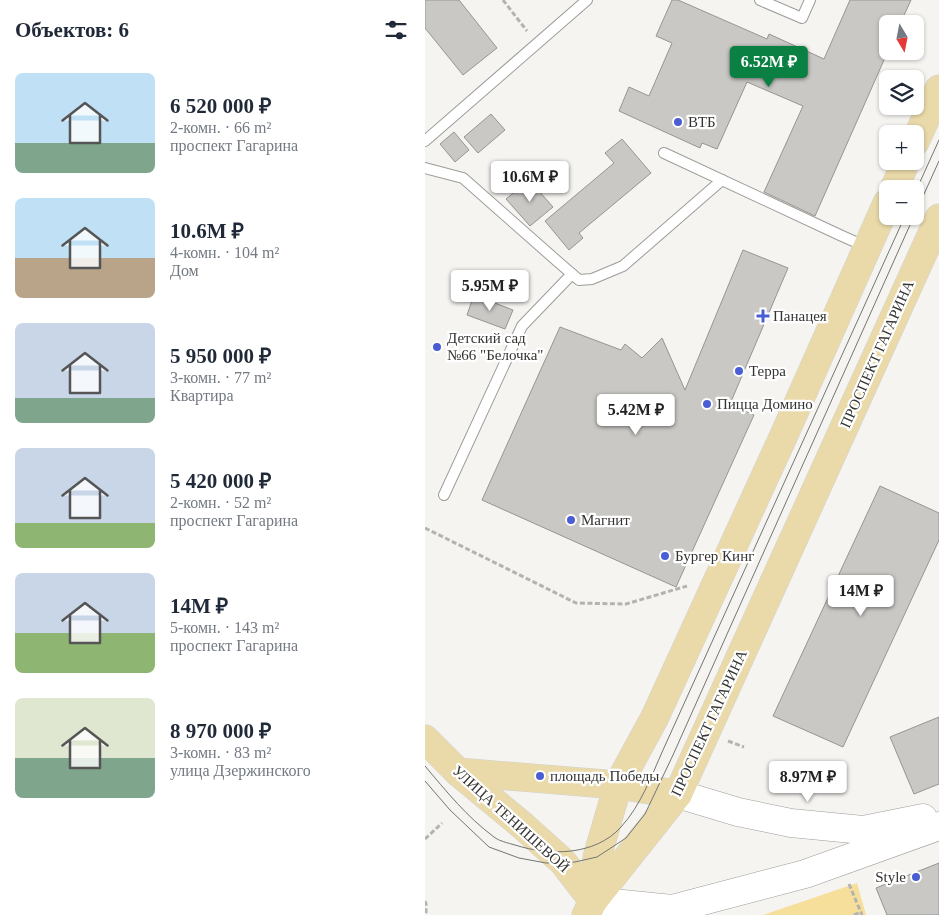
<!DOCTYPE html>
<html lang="ru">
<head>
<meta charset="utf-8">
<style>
  :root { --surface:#fff; --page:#f6f6f7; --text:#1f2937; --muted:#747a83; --accent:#0b8043 }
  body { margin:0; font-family:Georgia,serif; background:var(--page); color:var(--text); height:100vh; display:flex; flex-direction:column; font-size:19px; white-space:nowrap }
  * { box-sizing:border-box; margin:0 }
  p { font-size:16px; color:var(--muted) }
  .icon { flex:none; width:28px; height:28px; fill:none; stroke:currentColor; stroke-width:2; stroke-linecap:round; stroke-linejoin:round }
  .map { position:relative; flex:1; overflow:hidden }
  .panel { display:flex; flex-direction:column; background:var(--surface); width:425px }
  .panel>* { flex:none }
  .needle { width:32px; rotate:170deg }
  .fabs { position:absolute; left:454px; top:15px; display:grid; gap:10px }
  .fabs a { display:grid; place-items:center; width:45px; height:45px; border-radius:8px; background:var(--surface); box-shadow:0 1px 4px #0004; font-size:25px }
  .price { position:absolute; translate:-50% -42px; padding:0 11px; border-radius:5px; background:#fff; color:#222; font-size:16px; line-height:32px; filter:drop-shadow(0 1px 2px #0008) }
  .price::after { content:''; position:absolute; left:50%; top:30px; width:15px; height:11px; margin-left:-8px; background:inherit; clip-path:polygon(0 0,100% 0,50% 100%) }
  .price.current { background:var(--accent); color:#fff }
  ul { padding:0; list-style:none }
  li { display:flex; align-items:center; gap:15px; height:125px; padding:0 15px }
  li span { display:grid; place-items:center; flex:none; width:140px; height:100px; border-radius:8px; color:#555 }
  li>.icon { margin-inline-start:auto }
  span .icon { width:60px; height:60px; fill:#fffc; stroke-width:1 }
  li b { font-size:21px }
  h2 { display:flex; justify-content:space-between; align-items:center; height:60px; padding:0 15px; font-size:21px }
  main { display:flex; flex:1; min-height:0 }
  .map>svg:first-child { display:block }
  .green { fill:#f6df9a }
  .building { fill:#c9c8c5; stroke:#969592 }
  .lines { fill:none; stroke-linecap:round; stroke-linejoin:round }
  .lane-casing { stroke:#9d9c99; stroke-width:12 }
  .secondary-casing { stroke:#9d9c99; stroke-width:29 }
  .primary-casing { stroke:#d2d2d2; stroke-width:29 }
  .path { stroke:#b4b3b1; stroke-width:3; stroke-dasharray:5 2.5; stroke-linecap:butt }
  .lane { stroke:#fff; stroke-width:10 }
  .secondary { stroke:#fff; stroke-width:28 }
  .primary { stroke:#eadaaa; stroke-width:28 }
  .tram { stroke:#747472; stroke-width:1 }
  .poi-dot { fill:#4a5ed3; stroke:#fff; stroke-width:2 }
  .labels { text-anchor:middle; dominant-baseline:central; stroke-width:4.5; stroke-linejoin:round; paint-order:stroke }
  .poi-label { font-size:15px; fill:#343432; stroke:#fff; text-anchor:start }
  .street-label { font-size:15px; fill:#343432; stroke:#fff }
</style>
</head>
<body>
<main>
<section class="panel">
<h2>Объектов: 6<svg class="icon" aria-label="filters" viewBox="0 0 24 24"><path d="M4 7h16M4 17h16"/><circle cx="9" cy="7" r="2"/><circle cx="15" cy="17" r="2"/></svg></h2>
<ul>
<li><span style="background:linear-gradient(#bfe0f5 70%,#7fa58c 0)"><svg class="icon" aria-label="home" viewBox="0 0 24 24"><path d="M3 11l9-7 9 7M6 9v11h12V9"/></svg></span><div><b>6 520 000 ₽</b><p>2-комн. · 66 m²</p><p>проспект Гагарина</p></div></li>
<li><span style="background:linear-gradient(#bfe0f5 60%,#b9a48a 0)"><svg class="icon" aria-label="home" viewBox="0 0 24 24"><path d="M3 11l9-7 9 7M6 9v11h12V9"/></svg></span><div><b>10.6M ₽</b><p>4-комн. · 104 m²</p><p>Дом</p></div></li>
<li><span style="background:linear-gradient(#c9d6e8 75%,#7fa58c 0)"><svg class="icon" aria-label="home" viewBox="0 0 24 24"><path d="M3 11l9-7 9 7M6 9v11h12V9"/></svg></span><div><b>5 950 000 ₽</b><p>3-комн. · 77 m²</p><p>Квартира</p></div></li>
<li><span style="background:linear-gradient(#c9d6e8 75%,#8fb573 0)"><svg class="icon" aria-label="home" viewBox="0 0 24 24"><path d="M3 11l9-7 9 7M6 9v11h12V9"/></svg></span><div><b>5 420 000 ₽</b><p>2-комн. · 52 m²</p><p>проспект Гагарина</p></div></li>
<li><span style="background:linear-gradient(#c9d6e8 60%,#8fb573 0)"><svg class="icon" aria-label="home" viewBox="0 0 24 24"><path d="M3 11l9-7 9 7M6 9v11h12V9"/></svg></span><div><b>14M ₽</b><p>5-комн. · 143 m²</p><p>проспект Гагарина</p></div></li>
<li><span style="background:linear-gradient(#dfe7d0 60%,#7fa58c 0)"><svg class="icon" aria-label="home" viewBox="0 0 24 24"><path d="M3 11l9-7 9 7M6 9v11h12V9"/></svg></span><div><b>8 970 000 ₽</b><p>3-комн. · 83 m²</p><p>улица Дзержинского</p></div></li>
</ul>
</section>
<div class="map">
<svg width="514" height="915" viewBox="0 0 514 915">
  <rect width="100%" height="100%" fill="#f5f4f1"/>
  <path class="green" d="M 432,883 L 441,915 L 338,915 Z"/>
  <g class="building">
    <path d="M 0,0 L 34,0 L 72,48 L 38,75 L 0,28 Z"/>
    <path d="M 247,0 L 253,0 L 342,39 L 344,34 L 399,59 L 425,0 L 486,0 L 475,24 L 462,24 L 463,51 L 390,216 L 339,192 L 378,106 L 322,82 L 292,149 L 277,143 L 275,148 L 194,111 L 204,87 L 224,96 L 247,43 L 231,36 Z"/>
    <path d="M 66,114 L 80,130 L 53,153 L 39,137 Z"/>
    <path d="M 29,132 L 44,150 L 30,162 L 15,144 Z"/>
    <path d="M 197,139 L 226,173 L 154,233 L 158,238 L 144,250 L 120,221 L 189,163 L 180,153 Z"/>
    <path d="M 104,180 L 128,207 L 105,226 L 81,199 Z"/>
    <path d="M 318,250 L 363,268 L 305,404 L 329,415 L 251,587 L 57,500 L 135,327 L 196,350 L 200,344 L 217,358 L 237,338 L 260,390 Z"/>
    <path d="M 49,295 L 88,310 L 80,329 L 42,315 Z"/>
    <path d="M 455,486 L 514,513 L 514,540 L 418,747 L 348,716 Z"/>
    <path d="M 514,717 L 514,784 L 489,794 L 465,737 Z"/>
    <path d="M 514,863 L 514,915 L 462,915 L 451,888 Z"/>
  </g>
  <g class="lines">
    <defs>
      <g id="lane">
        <path d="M 335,0 L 377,18 L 385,0"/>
        <path d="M 0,141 L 162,0"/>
        <path d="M 239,153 L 417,236 L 442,247"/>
        <path d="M 0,168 L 38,178 L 132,261 L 154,280 L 167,279 L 198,266 L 297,180"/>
        <path d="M 19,495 L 97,326 L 147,274"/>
      </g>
      <g id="secondary">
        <path d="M 253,794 L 313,812 L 366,823 L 438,830 L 498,818"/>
        <path d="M 168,901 L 247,909 L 380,874 L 514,826"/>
      </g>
      <g id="primary">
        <path d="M 490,142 L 514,89"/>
        <path d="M 469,189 L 481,161"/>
        <path d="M 0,739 L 33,772 L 98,826 L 138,862 L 168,901"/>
        <path d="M 33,772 L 193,785 L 230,791 L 253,794"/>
        <path d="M 168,901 L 172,857 L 193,785 L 230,717 L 359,435 L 462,203"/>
        <path d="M 161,915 L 168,901 L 253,794 L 514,218"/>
      </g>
    </defs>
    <use href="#lane" class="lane-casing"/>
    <use href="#secondary" class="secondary-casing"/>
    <use href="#primary" class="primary-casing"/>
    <g class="path">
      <path d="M 78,0 L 102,31"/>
      <path d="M 0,528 L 151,603 L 201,604 L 262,586"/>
      <path d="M 303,741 L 319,747"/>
      <path d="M 0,839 L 17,823"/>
      <path d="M 424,884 L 437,915"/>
      <path d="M 0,901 L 1,904 L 1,915"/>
      <path d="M 429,915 L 436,912"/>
    </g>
    <use href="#lane" class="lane"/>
    <use href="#secondary" class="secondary"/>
    <use href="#primary" class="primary"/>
    <g class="tram">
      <path d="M 490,193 L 514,140"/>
      <path d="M 490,214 L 514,161"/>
      <path d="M 0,766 C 21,791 42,817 69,837 C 74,841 83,843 90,845 C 124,856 170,856 196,827 C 216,805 226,777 238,750 L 480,216"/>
      <path d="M 0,781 L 25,810 L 64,847 L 94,858 L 121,863 L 150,862 L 172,857 L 201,838 L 220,814 L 248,755 L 489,216"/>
    </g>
  </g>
  <g class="poi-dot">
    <circle cx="253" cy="122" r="5"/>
    <path d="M335.5 308.5h5v5h5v5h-5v5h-5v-5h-5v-5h5z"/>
    <circle cx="12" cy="347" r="5"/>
    <circle cx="314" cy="371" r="5"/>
    <circle cx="282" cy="404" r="5"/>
    <circle cx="146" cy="520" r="5"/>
    <circle cx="240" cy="556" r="5"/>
    <circle cx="115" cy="776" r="5"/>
    <circle cx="491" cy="877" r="5"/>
  </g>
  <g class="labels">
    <g class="poi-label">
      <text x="263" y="122">ВТБ</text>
      <text x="348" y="316">Панацея</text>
      <text x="22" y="338">Детский сад<tspan x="22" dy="17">№66 "Белочка"</tspan></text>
      <text x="324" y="371">Терра</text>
      <text x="292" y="404">Пицца Домино</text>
      <text x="156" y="520">Магнит</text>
      <text x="250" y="556">Бургер Кинг</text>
      <text x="125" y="776">площадь Победы</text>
      <text x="481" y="877" text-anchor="end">Style</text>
    </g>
    <g class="street-label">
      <text transform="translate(452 354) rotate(-66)">ПРОСПЕКТ ГАГАРИНА</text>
      <text transform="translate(284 723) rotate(-65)">ПРОСПЕКТ ГАГАРИНА</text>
      <text transform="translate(86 819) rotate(42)">УЛИЦА ТЕНИШЕВОЙ</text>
    </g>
  </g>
</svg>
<div class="fabs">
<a><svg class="needle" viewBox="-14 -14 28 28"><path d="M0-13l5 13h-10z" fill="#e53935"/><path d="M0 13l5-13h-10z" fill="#747a83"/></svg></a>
<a><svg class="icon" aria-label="layers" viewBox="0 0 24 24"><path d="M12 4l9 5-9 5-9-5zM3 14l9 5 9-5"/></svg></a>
<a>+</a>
<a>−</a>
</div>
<b class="price current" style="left:344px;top:88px">6.52M ₽</b>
<b class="price" style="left:105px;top:203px">10.6M ₽</b>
<b class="price" style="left:65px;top:312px">5.95M ₽</b>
<b class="price" style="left:211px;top:436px">5.42M ₽</b>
<b class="price" style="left:436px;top:617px">14M ₽</b>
<b class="price" style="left:383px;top:803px">8.97M ₽</b>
</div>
</main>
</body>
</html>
